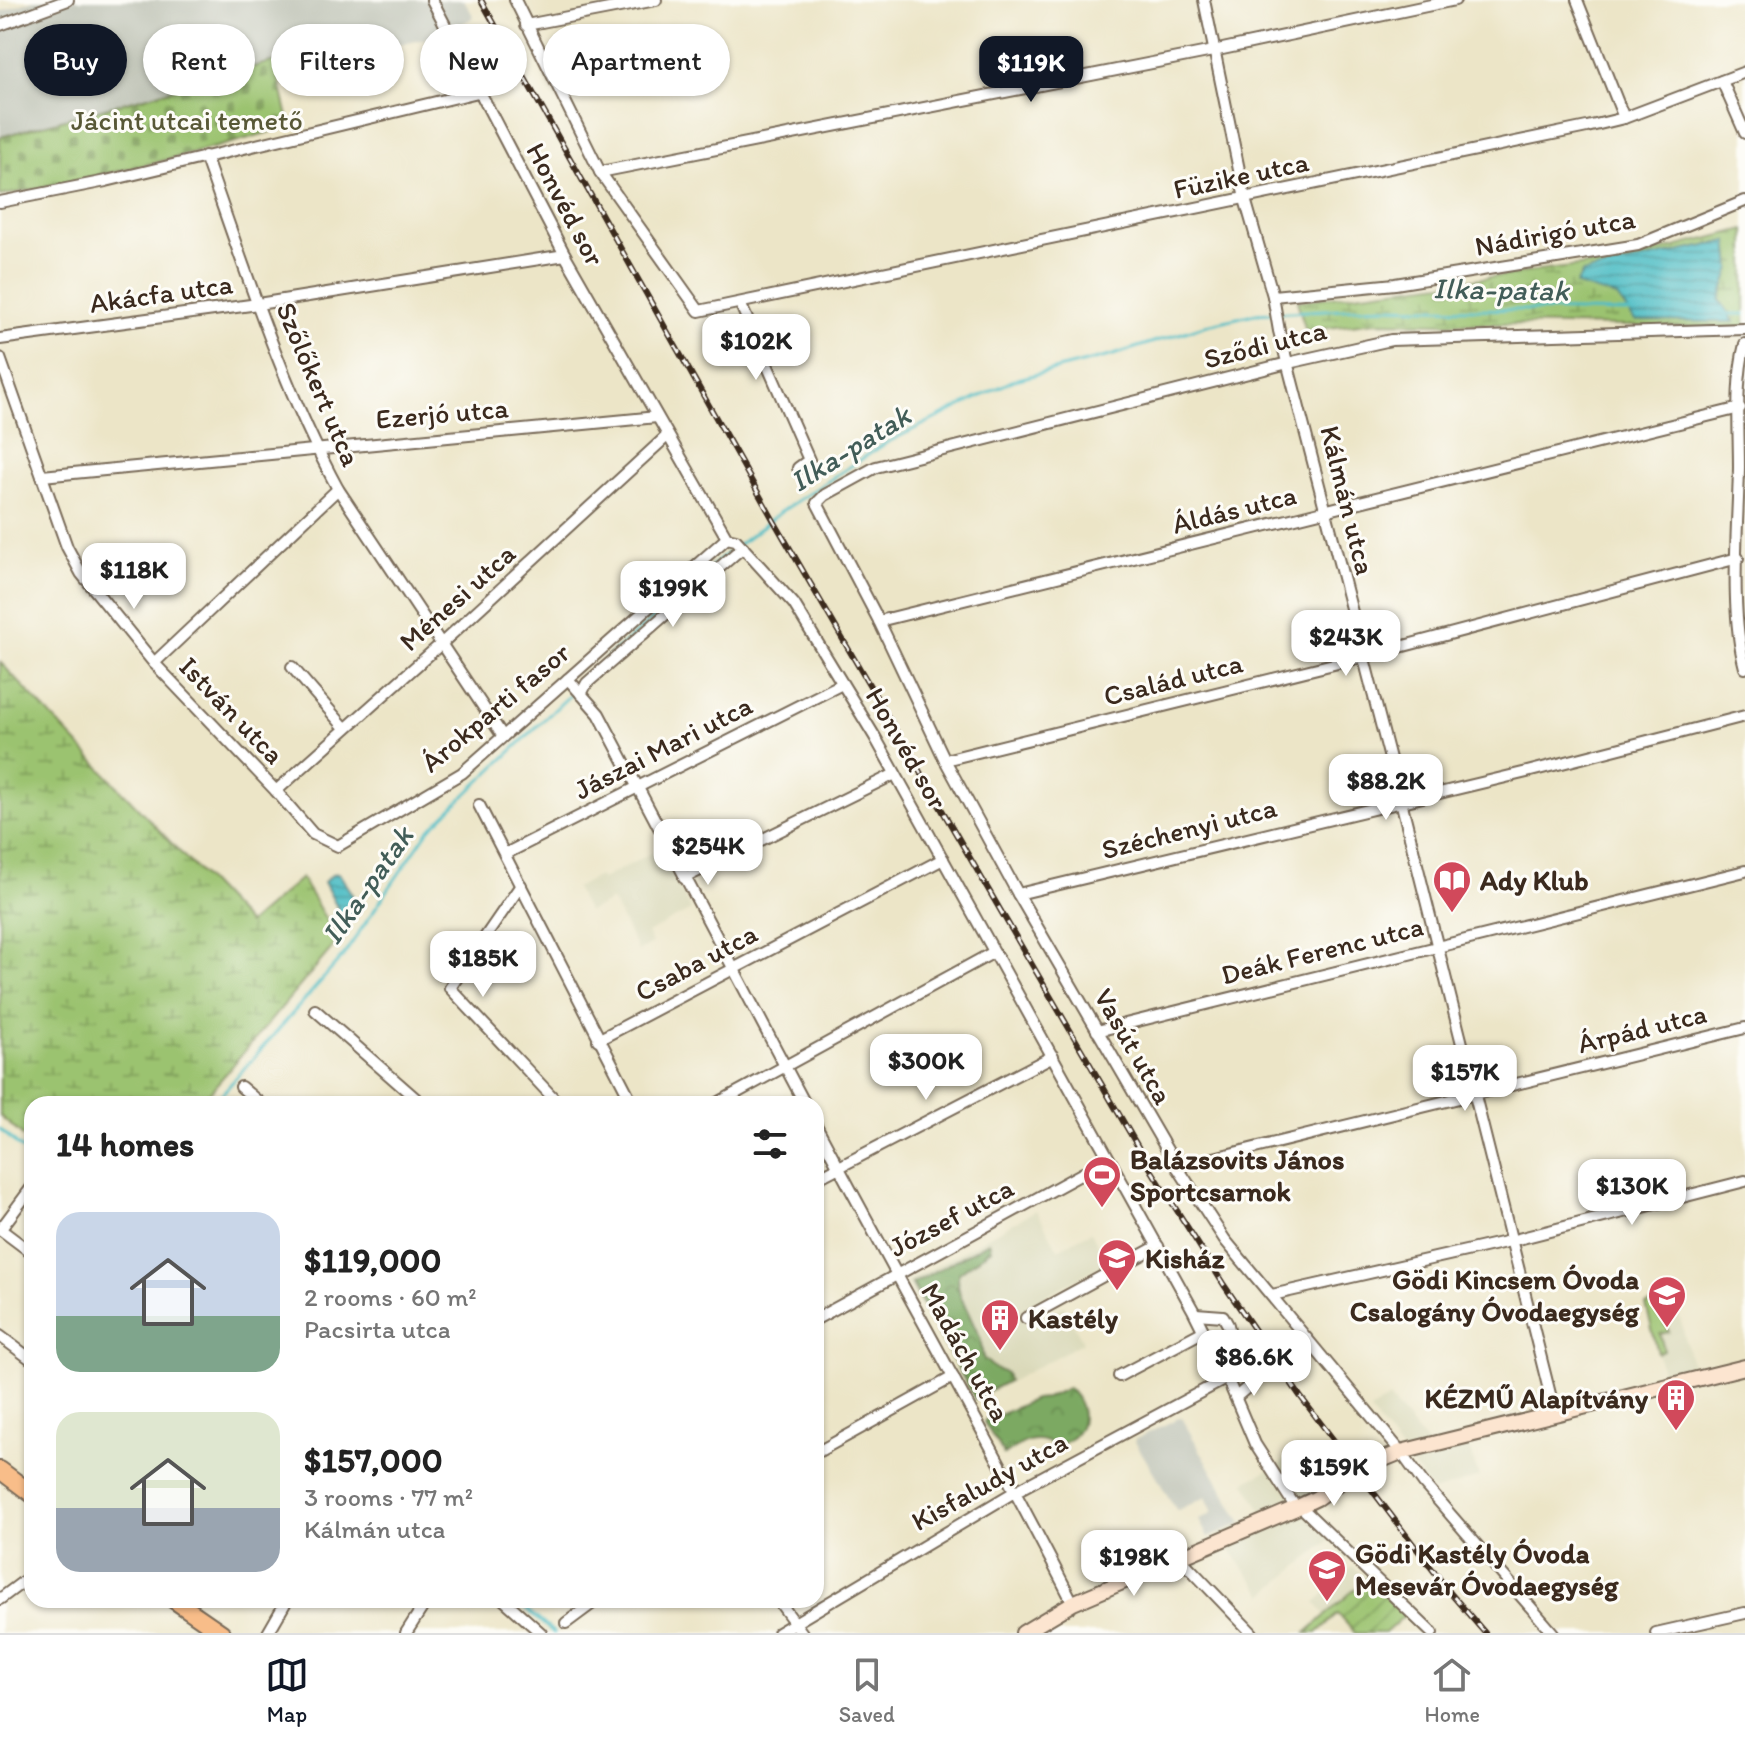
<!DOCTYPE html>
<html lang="en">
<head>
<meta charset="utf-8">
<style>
  :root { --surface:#fff; --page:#f2f2f2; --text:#222; --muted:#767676; --line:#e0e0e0; --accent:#111827 }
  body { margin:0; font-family:Itim,sans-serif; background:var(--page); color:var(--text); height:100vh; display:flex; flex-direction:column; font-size:30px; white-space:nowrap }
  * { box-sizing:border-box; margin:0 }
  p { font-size:26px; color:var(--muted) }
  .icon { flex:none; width:44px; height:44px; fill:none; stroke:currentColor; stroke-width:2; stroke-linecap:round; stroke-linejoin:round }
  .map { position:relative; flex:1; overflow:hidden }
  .drawer { position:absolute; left:24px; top:1096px; width:800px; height:512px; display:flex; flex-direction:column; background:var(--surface); border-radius:24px; box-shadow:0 2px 6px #0004 }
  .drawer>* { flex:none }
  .top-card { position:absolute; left:24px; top:24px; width:800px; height:72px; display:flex; gap:16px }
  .price { position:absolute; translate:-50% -68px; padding:0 18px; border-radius:16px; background:#fff; color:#222; font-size:26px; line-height:52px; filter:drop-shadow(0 2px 4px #0008) }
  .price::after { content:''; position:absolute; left:50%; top:48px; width:24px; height:18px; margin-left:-12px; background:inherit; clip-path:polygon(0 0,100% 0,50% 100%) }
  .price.current { background:var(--accent); color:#fff }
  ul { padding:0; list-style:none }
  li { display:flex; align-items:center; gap:24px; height:200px; padding:0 32px }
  li span { display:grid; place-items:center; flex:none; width:224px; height:160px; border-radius:24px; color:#555 }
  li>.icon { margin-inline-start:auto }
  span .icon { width:96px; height:96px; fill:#fffc; stroke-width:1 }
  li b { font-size:34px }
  h2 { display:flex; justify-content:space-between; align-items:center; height:96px; padding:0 32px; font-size:34px }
  .pill { padding:0 28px; border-radius:36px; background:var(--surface); box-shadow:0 2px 6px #0004; font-size:28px; line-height:72px }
  .pill.current { background:var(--accent); color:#fff }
  .tabs { display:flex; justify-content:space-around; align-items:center; height:112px; border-top:2px solid var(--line); background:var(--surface); font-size:22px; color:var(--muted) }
  .tabs a { display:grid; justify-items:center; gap:4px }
  .tabs .current { color:var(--accent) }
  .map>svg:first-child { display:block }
  .built { fill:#dad9b9 }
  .industrial { fill:#c2c6b9 }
  .forest { fill:url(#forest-crowns); stroke:#5c6a40; stroke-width:2 }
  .wetland { fill:url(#wetland-marsh); stroke:#6b7646; stroke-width:2 }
  .cemetery { fill:url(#cemetery-stones); stroke:#6b7646; stroke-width:2 }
  .park { fill:url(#park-crowns); stroke:#6b7646; stroke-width:2 }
  .garden { fill:url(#garden-furrows); stroke:#6b7646; stroke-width:2 }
  .water { fill:url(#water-rules); stroke:#447472; stroke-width:2 }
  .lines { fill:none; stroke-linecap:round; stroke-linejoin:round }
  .stream { stroke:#4ebdc5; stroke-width:3 }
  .street-casing { stroke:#796b59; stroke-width:14 }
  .secondary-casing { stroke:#796b59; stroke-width:18 }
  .primary-casing { stroke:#796b59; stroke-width:20 }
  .street { stroke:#fff; stroke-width:10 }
  .secondary { stroke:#fce5d0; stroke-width:14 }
  .primary { stroke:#f8bd89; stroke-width:16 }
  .rail-casing { stroke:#3b2a1e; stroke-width:6 }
  .rail { stroke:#fdfcf7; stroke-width:3; stroke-dasharray:9; stroke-linecap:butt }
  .labels { text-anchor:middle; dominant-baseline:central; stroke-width:6; stroke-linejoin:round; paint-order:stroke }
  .park-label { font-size:28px; fill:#585836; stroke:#fdfcf7 }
  .street-label { font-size:28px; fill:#3b2a1e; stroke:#fdfcf7 }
  .poi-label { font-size:28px; font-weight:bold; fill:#3b2a1e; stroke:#fdfcf7; text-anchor:start }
  .water-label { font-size:30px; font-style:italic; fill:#425d58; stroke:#fdfcf7 }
</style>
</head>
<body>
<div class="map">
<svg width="1745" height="1633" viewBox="0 0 1745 1633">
  <defs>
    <pattern id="forest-crowns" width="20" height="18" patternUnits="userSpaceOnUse" patternTransform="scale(2)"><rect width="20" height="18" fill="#7ca962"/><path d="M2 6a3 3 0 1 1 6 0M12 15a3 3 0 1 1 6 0" fill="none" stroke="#678a50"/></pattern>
    <pattern id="wetland-marsh" width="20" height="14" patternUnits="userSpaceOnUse" patternTransform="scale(2)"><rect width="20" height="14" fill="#9bc36f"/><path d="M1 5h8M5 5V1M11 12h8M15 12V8" fill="none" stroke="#809f5b"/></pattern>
    <pattern id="cemetery-stones" width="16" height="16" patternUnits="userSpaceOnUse" patternTransform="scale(2)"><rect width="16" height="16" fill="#9bc36f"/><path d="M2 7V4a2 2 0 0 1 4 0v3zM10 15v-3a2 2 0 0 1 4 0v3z" fill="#809f5b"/></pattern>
    <pattern id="park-crowns" width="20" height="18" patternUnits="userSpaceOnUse" patternTransform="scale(2)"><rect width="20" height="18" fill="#9bc36f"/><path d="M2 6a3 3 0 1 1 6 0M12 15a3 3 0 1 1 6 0" fill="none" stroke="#809f5b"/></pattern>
    <pattern id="garden-furrows" width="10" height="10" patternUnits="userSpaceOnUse" patternTransform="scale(2)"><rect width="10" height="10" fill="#9bc36f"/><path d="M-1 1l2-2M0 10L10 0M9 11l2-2" fill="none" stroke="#809f5b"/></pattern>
    <pattern id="water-rules" width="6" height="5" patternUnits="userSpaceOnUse" patternTransform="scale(2)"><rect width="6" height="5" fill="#4ebdc5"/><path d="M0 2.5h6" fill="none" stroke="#429a9f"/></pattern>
  </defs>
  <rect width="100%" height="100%" fill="#fdfcf7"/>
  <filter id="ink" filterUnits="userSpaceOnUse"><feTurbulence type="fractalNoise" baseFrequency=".0125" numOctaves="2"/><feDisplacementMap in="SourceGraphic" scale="16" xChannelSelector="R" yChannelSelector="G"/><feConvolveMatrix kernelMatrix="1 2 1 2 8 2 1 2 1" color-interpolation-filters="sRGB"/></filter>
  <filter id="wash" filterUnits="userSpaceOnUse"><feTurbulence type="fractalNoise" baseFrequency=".006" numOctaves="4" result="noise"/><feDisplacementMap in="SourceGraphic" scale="32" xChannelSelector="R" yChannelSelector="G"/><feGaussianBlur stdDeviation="1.8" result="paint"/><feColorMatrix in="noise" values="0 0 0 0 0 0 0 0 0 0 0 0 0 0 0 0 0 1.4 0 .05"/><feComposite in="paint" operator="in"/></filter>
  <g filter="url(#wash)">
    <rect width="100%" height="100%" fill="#ece5c7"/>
    <g class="built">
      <path d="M 659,849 L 691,910 L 647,933 L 652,944 L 638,951 L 612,900 L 588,912 L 575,888 L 599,876 L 602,879 Z"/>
      <path d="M 1036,1210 L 1058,1249 L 1091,1232 L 1107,1262 L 1021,1309 L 1030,1325 L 1064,1306 L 1083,1342 L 973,1402 L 907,1282 Z"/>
      <path d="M 1675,1298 L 1693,1369 L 1663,1376 L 1646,1305 Z"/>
      <path d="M 1389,1398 L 1432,1450 L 1468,1445 L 1479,1477 L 1433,1492 L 1370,1411 Z"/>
      <path d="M 1301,1452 L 1314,1473 L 1328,1467 L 1339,1487 L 1301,1511 L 1330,1540 L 1264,1595 L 1218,1534 L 1264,1515 L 1245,1482 Z"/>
      <path d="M 1353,1566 L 1367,1578 L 1325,1615 L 1315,1603 Z"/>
    </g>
    <g class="industrial">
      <path d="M 34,0 L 464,0 L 474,17 L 445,34 L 279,74 L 275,61 L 0,137 L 0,12 Z"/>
      <path d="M 1181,1417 L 1242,1523 L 1208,1537 L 1199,1520 L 1213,1512 L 1206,1497 L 1177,1511 L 1134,1440 Z"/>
    </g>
    <g class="forest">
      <path d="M 989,1242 L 991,1249 L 959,1273 L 957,1280 L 960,1295 L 980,1338 L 983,1358 L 995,1369 L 1006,1373 L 1008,1381 L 975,1399 L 912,1284 Z"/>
      <path d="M 1068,1388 C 1091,1409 1085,1440 1054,1446 C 1035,1433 1021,1443 1004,1455 L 984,1422 L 986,1419 L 997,1416 L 1034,1399 L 1046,1398 Z"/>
    </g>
    <g class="wetland">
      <path d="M 1745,229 L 1745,328 L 1374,322 L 1306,331 L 1297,301 L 1620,261 Z"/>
      <path d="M 0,662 L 248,924 L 301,878 L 336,936 L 332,948 L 200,1104 L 32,1104 L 32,1144 L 0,1116 Z"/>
    </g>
    <path class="cemetery" d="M 275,61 L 290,126 C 194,155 98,177 0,196 L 0,137 Z"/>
    <path class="park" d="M 1657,1302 L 1661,1319 L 1665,1318 L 1669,1332 L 1660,1334 L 1664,1351 L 1658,1353 L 1646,1305 Z"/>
    <path class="garden" d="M 1367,1578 L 1405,1615 L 1385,1633 L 1355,1633 L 1338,1614 L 1317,1633 L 1306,1633 Z"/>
    <g class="water">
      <path d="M 1728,241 L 1731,268 L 1720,300 L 1734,322 L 1635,321 L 1617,297 L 1576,285 L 1582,273 Z"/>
      <path d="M 339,873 L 360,908 L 350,916 L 347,912 L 340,913 L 324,882 L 333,874 Z"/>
    </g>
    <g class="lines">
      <g class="stream">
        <path d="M 1725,314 L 1745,314"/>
        <path d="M 589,674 L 723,557 L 782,511 L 886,443 L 1014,380 L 1110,356 L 1207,325 L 1254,314 L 1379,307 L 1629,312"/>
        <path d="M 213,1104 L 343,956 L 428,831 L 573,692"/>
        <path d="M 0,1129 L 32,1158"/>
        <path d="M 515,1600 L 554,1633"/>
      </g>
    </g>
  </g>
  <g filter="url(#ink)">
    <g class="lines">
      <defs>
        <g id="street">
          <path d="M 432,0 L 565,255 L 727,538 L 736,540 L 794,604 L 875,737 L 1193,1310 L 1227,1378 L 1255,1444 L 1296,1508"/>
          <path d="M 515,0 L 600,172 L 699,311 L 1587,127 L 1624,118 L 1745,72"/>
          <path d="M 1204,0 L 1245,199 L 1273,296 L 1279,331 L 1401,801 L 1555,1414"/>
          <path d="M 1577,0 L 1624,118"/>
          <path d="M 0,25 L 68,0"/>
          <path d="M 526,25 L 656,0"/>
          <path d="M 1722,81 L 1745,133"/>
          <path d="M 205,156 C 244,266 282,386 338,489 L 502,735"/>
          <path d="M 600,172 L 1213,51 L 1455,0"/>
          <path d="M 0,202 L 106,181 L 478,92"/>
          <path d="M 1273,296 L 1395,284 L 1638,245 L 1745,201"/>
          <path d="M 740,303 L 809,460 L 798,468"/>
          <path d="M 0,339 L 258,304 L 565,255"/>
          <path d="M 1745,344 C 1735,383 1739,427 1739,467 C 1738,529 1729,608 1745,668"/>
          <path d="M 0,358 L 67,547 L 81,573 L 154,663 L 276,791 L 313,834 L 338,846 L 462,773 L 727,538"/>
          <path d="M 42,476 L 657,417"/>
          <path d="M 879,621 L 1740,408"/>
          <path d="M 154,663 L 338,489"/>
          <path d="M 292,667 L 345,728"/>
          <path d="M 568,679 L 599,714 L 805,1104"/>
          <path d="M 581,694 L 587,683 L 743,547"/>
          <path d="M 945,760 L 1362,657 L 1738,558"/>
          <path d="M 276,791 L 442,643 L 667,436"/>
          <path d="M 479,805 L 633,1104"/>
          <path d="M 505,854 L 842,684"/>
          <path d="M 684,878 L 895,774"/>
          <path d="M 521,885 L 450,988 L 559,1104"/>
          <path d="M 1018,894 L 1527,772 L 1745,716"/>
          <path d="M 315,1010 L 422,1104"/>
          <path d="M 1097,1031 L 1745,871"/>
          <path d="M 598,1040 L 943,859"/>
          <path d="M 241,1087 L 261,1104"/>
          <path d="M 614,1104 L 630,1098"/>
          <path d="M 716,1104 L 994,952"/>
          <path d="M 816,1125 C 901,1285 991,1442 1073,1603"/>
          <path d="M 1177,1167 L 1745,1028"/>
          <path d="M 816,1179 L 1053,1056"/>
          <path d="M 0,1229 L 32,1253"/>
          <path d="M 0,1230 L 32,1187"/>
          <path d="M 1272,1295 L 1510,1241 L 1745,1181"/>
          <path d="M 1196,1314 L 1223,1316 L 1228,1325 L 1232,1342 L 1252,1379 L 1249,1386 L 1236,1397"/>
          <path d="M 1026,1318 L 1158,1246"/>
          <path d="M 816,1319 L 1109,1159"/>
          <path d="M 0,1336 L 32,1360"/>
          <path d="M 1119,1376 L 1204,1331"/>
          <path d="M 816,1453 L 953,1377"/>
          <path d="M 1300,1506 L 1432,1633"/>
          <path d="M 1180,1558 L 1252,1633"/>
          <path d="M 0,1599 L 32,1575"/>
          <path d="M 504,1600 L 541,1633"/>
          <path d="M 778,1600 L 802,1633"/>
          <path d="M 566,1623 L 597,1600"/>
          <path d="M 268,1633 L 287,1600"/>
          <path d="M 406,1633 L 427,1600"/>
          <path d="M 778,1633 L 1016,1491 L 1227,1378"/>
          <path d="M 1553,1633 L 1424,1484 L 1401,1452 L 1225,1240 L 1174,1162 L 1018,894 L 945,760 L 879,621 L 817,503 L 825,495 L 876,467 L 1288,363 L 1391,340 L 1745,329"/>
          <path d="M 1656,1633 L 1745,1613"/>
        </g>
        <path id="secondary" d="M 1023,1633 L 1073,1603 L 1296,1508 L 1317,1498 L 1355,1471 L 1401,1452 L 1745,1367"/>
        <g id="primary">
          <path d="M 0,1470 L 32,1494"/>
          <path d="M 174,1600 L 222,1633"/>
        </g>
      </defs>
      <use href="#street" class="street-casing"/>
      <use href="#secondary" class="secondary-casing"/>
      <use href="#primary" class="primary-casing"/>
      <use href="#street" class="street"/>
      <use href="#secondary" class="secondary"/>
      <use href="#primary" class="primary"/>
      <defs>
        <path id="rail" d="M 481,0 L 774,521 L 1152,1171 L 1224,1285 L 1300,1396 L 1452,1595 L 1485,1633"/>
      </defs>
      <use href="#rail" class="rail-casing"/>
      <use href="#rail" class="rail"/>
    </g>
  </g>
  <defs>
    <symbol id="library-pin" viewBox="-11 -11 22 30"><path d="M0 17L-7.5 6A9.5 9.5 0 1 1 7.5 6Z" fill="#d1495b" stroke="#fdfcf7"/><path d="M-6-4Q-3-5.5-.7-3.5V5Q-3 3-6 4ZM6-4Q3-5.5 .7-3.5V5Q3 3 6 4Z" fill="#fff"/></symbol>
    <symbol id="stadium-pin" viewBox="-11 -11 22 30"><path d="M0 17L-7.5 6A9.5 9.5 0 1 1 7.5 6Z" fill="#d1495b" stroke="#fdfcf7"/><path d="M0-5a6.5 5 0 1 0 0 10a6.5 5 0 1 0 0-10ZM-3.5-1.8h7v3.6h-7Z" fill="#fff"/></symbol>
    <symbol id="school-pin" viewBox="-11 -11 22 30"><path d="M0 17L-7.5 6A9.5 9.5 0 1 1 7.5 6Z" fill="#d1495b" stroke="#fdfcf7"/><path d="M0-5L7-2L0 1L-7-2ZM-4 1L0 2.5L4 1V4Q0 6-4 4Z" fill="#fff"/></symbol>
    <symbol id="building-pin" viewBox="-11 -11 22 30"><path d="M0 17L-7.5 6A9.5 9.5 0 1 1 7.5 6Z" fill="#d1495b" stroke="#fdfcf7"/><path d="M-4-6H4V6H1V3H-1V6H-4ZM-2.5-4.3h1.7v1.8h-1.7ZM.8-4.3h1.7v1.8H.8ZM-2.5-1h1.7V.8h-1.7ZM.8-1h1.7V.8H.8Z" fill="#fff"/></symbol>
  </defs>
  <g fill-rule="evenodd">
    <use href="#library-pin" x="1430" y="858" width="44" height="60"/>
    <use href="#stadium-pin" x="1080" y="1153" width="44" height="60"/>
    <use href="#school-pin" x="1095" y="1236" width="44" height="60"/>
    <use href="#school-pin" x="1645" y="1273" width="44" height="60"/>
    <use href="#building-pin" x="978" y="1296" width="44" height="60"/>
    <use href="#building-pin" x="1654" y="1376" width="44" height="60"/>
    <use href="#school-pin" x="1305" y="1547" width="44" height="60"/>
  </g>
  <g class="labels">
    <g class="park-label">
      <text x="187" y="120">Jácint utcai temető</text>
    </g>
    <g class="street-label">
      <text transform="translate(1241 175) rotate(-12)">Füzike utca</text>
      <text transform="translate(566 204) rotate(62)">Honvéd sor</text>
      <text transform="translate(1555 232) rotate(-10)">Nádirigó utca</text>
      <text transform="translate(161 293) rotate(-8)">Akácfa utca</text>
      <text transform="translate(1265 344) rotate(-14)">Sződi utca</text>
      <text transform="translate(319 384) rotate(67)">Szőlőkert utca</text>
      <text transform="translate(442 413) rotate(-5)">Ezerjó utca</text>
      <text transform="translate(1348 500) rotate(76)">Kálmán utca</text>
      <text transform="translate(1234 509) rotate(-14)">Áldás utca</text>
      <text transform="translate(457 597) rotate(-42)">Ménesi utca</text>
      <text transform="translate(1173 679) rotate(-14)">Család utca</text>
      <text transform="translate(495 707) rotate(-40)">Árokparti fasor</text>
      <text transform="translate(232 710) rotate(46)">István utca</text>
      <text transform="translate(663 747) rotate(-27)">Jászai Mari utca</text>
      <text transform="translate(907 748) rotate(60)">Honvéd sor</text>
      <text transform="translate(1189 828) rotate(-14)">Széchenyi utca</text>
      <text transform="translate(1322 950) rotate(-14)">Deák Ferenc utca</text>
      <text transform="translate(696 962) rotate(-28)">Csaba utca</text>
      <text transform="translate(1642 1028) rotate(-14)">Árpád utca</text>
      <text transform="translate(1134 1046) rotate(60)">Vasút utca</text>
      <text transform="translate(951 1217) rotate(-28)">József utca</text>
      <text transform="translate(966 1352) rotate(61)">Madách utca</text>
      <text transform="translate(989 1481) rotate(-29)">Kisfaludy utca</text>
    </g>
    <g class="poi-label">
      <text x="1480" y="880">Ady Klub</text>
      <text x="1130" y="1159">Balázsovits János<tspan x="1130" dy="32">Sportcsarnok</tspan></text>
      <text x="1145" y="1258">Kisház</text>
      <text x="1639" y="1279" text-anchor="end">Gödi Kincsem Óvoda<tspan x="1639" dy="32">Csalogány Óvodaegység</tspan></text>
      <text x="1028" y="1318">Kastély</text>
      <text x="1648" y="1398" text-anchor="end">KÉZMŰ Alapítvány</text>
      <text x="1355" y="1553">Gödi Kastély Óvoda<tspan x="1355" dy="32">Mesevár Óvodaegység</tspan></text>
    </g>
    <g class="water-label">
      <text transform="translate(1501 289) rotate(1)">Ilka-patak</text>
      <text transform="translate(850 448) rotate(-32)">Ilka-patak</text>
      <text transform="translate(367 885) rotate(-55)">Ilka-patak</text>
    </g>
  </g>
</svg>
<b class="price current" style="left:1031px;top:104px">$119K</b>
<b class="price" style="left:756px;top:382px">$102K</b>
<b class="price" style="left:134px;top:611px">$118K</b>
<b class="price" style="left:673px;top:629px">$199K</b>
<b class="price" style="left:1346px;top:678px">$243K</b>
<b class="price" style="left:1386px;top:822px">$88.2K</b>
<b class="price" style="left:708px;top:887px">$254K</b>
<b class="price" style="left:483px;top:999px">$185K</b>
<b class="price" style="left:926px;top:1102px">$300K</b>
<b class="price" style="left:1465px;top:1113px">$157K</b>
<b class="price" style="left:1632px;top:1227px">$130K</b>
<b class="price" style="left:1254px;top:1398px">$86.6K</b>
<b class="price" style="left:1334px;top:1508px">$159K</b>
<b class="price" style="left:1134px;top:1598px">$198K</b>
<div class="top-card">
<a class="pill current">Buy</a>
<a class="pill">Rent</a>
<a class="pill">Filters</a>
<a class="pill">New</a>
<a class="pill">Apartment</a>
</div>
<section class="drawer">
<h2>14 homes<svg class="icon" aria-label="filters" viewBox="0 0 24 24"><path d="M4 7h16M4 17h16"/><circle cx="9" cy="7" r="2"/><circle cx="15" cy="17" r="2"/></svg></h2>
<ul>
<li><span style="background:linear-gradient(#c9d6e8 65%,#7fa58c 0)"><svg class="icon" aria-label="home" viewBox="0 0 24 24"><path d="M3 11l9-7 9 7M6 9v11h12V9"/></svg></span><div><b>$119,000</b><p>2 rooms · 60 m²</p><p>Pacsirta utca</p></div></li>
<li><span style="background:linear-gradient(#dfe7d0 60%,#9aa5b1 0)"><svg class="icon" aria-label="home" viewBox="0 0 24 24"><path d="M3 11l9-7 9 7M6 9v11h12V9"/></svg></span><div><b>$157,000</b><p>3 rooms · 77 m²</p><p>Kálmán utca</p></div></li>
</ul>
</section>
</div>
<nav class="tabs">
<a class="current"><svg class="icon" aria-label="map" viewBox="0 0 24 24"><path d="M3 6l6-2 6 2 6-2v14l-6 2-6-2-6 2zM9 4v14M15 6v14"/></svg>Map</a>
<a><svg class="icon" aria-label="saved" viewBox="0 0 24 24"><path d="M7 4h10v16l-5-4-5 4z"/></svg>Saved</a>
<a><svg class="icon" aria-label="home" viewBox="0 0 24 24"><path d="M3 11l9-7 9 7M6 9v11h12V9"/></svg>Home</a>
</nav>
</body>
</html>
